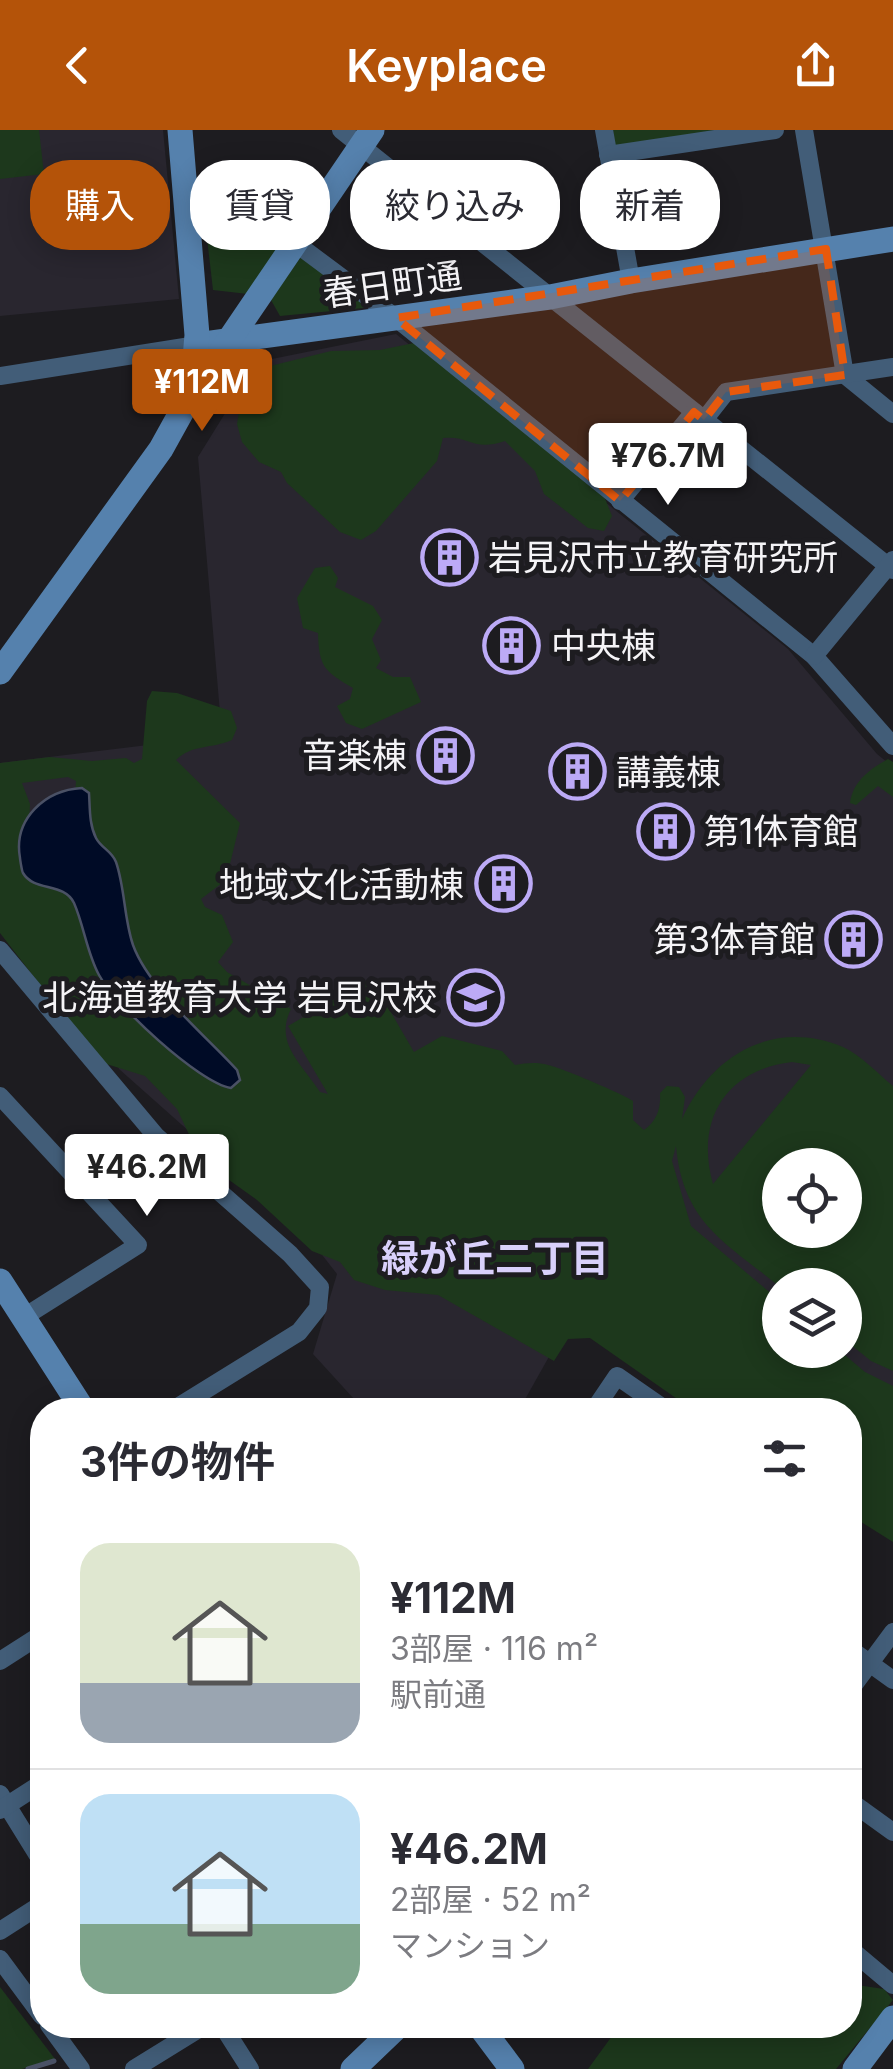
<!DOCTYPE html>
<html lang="ja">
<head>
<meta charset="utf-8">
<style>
  :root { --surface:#fff; --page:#f2f2f3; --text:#2b2b33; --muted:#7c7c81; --line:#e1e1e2; --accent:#b45309 }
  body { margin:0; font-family:Inter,"Noto Sans JP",sans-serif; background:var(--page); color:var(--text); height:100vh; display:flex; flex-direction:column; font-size:38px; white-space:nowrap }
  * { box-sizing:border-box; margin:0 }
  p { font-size:32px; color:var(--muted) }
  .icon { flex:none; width:55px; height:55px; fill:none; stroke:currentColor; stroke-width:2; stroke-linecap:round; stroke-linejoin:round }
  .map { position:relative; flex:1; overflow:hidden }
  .side { position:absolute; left:30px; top:1268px; width:832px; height:640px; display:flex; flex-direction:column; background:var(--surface); border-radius:40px; box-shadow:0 5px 25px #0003 }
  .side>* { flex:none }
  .banner { position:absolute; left:30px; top:30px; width:835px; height:90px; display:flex; gap:20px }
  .controls { position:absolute; left:762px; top:1018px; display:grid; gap:20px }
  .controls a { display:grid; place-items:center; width:100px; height:100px; border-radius:50%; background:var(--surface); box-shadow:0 5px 25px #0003; font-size:50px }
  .price { position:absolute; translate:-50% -85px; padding:0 22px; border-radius:10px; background:#fff; color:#222; font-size:32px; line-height:65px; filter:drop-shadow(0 2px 5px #0008) }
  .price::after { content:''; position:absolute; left:50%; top:60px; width:30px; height:22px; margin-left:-15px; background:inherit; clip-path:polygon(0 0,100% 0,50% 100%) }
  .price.current { background:var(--accent); color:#fff }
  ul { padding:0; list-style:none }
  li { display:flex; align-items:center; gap:30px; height:250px; padding:0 50px }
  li+li { border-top:2px solid var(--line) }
  li span { display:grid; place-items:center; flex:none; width:280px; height:200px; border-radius:30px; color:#555 }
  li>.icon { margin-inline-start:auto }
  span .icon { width:120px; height:120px; fill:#fffc; stroke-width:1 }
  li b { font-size:42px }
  h2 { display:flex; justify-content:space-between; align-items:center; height:120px; padding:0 50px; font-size:42px }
  .pill { padding:0 35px; border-radius:40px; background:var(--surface); box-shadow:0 5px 25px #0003; font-size:35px; line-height:90px }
  .pill.current { background:var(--accent); color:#fff }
  header { display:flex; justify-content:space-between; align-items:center; height:130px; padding:0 50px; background:var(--accent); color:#fff; font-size:45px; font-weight:600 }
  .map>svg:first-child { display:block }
  .built { fill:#29262f; fill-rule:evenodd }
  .green { fill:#1d381c; fill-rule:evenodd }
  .water { fill:#000b26; stroke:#4a5165; stroke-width:2.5 }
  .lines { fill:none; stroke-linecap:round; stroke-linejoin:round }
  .stream { stroke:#4a5165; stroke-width:5 }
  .street { stroke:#425d78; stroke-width:18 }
  .secondary { stroke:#5581ad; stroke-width:25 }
  .marked { fill:#e8590c; fill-opacity:0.2; stroke:#e8590c; stroke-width:8; stroke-dasharray:20 12; stroke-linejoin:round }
  .labels { text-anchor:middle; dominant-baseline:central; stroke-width:10; stroke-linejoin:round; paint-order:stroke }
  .street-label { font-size:35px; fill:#f5f4f7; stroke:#1d1c20 }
  .poi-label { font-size:35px; fill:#f5f4f7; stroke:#1d1c20; text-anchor:start }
  .neighbourhood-label { font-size:38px; font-weight:bold; fill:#d9d0fb; stroke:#1d1c20 }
</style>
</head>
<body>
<header><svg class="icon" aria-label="back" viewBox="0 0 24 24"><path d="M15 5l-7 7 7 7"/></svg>Keyplace<svg class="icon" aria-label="share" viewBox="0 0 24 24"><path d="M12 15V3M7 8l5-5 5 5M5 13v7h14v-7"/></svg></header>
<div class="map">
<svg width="893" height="1939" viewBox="0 0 893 1939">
  <rect width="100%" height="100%" fill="#1d1c20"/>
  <g class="built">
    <path d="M 0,0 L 163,0 L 179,169 L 0,186 Z"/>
    <path d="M 396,204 L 788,519 L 877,624 L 893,637 L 893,1401 L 850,1280 L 573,1184 L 519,1280 L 364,1280 L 313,1224 L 337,1144 L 309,1108 L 119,939 L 0,633 L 222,606 L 198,327 L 257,232 ZM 780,1035 L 845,1035 L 845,1100 L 780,1100 ZM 780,1155 L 845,1155 L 845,1220 L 780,1220 Z"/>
  </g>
  <g class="green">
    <path d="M 0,0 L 39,0 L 44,44 L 0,49 Z"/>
    <path d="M 613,0 L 729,0 L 615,18 Z"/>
    <path d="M 204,82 L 287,107 L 248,164 L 213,160 Z"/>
    <path d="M 302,125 L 374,177 L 280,186 L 271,170 Z"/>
    <path d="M 414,213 L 604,366 L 612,386 L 604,401 L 588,398 L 544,364 L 535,341 L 505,311 C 472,322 470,305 443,308 L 437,331 L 376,401 L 361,410 L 340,402 L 287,353 L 281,342 L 259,332 L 242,312 L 237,294 L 244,253 L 262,238 L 331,221 L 380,220 Z"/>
    <path d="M 330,436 L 338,448 L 335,457 L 373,476 L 382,490 L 372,509 L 381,530 L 376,538 L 393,547 L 410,547 L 421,572 L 362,599 L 346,593 L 337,576 L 350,569 L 353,558 C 324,541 319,537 318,503 L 303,498 L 297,468 L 315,438 Z"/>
    <path d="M 152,561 L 177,563 L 231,581 L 237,598 L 232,610 C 212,619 192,614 176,630 L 240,693 L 226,750 L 201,769 L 205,777 L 222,785 L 233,812 L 218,832 L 227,842 L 291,879 C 274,913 301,933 320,962 L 328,964 L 288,896 L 371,848 L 414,922 L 442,906 L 502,921 L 515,935 C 526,933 537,932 548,935 C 562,938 623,964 633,971 L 633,990 L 644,1000 C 657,991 661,978 660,963 L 667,956 L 679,957 L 685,967 L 682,989 C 711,925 774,888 843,917 C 861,925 877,943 893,956 L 893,1241 L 871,1231 L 845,1210 L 845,1155 L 780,1157 C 725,1112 683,1093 676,1016 L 672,1031 L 691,1096 L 780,1171 L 780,1220 L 839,1220 L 865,1242 L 893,1256 L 893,1412 L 850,1385 L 850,1280 L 693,1280 L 590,1208 L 568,1209 L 554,1231 L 438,1165 L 385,1160 L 354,1150 L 340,1132 L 312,1121 L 257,1070 L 201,1030 L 177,979 L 145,946 L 100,932 L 0,803 L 0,633 L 50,627 L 92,631 L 126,628 L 134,633 L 142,629 L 147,571 ZM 68,647 L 76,651 L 75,665 L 140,842 L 61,756 L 28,711 L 30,674 L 22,653 ZM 792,932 L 811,935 L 713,1054 C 695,991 725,940 792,932 ZM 780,1035 L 845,1035 L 845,1100 L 780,1100 Z"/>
    <path d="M 888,629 L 893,632 L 893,667 L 878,656 L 856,675 L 850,673 C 853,651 870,639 888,629 Z"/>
    <path d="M 850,1854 L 884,1859 L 893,1870 L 836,1939 L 588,1939 L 620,1895 L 850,1895 Z"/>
    <path d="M 0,1857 L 55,1929 L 22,1939 L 0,1939 Z"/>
  </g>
  <path class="water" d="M 82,658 L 89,663 C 90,678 89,694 96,708 C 101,718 112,721 116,732 C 125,758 124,789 133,815 C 149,859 206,906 237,940 L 240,950 L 231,958 C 199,953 115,875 99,845 C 87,823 84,796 74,773 C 64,752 34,762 23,743 C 22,742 20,729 20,728 C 13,689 45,660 82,658 Z"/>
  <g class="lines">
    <path class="stream" d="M 28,1939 L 54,1931"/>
    <g class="street">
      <path d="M 341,0 L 893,440"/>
      <path d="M 604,0 L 631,151"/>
      <path d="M 804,0 L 845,245 L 893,284"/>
      <path d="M 608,25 L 775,0"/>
      <path d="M 294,112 L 396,188 L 814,526 L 893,616"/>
      <path d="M 0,246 L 197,215"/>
      <path d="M 704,290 L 726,262 L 893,237"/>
      <path d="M 620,371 L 694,282"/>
      <path d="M 814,526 L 893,430"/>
      <path d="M 0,820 L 156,1006 L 290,1124 L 320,1157 L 318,1178 L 299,1202 L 173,1280"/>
      <path d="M 0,966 L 138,1115 L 24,1187"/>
      <path d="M 594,1280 L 617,1246 L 666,1280"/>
      <path d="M 850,1519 L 893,1550"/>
      <path d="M 0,1531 L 42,1504"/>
      <path d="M 850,1560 L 893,1502"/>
      <path d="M 0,1664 L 42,1732"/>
      <path d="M 850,1671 L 893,1702"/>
      <path d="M 0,1680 L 42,1653"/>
      <path d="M 0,1801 L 42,1774"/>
      <path d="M 850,1819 L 893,1855"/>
      <path d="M 0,1829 L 42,1886"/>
      <path d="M 49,1895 L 81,1939"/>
      <path d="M 222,1895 L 250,1939"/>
      <path d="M 134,1939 L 205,1895"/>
    </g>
    <g class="secondary">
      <path d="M 197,215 L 550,167 L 631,151 L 893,109"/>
      <path d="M 221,222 L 372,0"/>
      <path d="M 0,542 L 161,319 L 192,263 L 197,205 L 180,0"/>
      <path d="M 0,1151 L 83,1280"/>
      <path d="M 479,1895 L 512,1939"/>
      <path d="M 353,1939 L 399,1895"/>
      <path d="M 855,1939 L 893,1888"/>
    </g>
  </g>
  <path class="marked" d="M 826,119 L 845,245 L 726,262 L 704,290 L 694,282 L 620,371 L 396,188 Z"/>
  <defs>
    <symbol id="building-ring" viewBox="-11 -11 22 22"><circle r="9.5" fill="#1d1c20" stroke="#bcaaf6" stroke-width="1.5"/><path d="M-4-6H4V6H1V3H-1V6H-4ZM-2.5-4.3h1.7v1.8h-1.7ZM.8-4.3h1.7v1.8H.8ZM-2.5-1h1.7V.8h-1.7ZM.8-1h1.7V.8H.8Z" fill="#bcaaf6"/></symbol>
    <symbol id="university-ring" viewBox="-11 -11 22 22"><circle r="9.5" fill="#1d1c20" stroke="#bcaaf6" stroke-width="1.5"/><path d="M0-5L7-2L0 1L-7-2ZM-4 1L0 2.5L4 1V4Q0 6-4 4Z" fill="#bcaaf6"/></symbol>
  </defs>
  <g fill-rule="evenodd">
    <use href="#building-ring" x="418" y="396" width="63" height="63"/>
    <use href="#building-ring" x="480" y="484" width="63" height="63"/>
    <use href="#building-ring" x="414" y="594" width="63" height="63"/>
    <use href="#building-ring" x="546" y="610" width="63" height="63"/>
    <use href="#building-ring" x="634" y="670" width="63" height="63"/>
    <use href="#building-ring" x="472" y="722" width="63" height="63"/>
    <use href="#building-ring" x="822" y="778" width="63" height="63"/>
    <use href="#university-ring" x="444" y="836" width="63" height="63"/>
  </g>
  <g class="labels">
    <g class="street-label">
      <text transform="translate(392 154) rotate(-8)">春日町通</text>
    </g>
    <g class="poi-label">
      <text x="488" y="427">岩見沢市立教育研究所</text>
      <text x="551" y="515">中央棟</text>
      <text x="407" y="625" text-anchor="end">音楽棟</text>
      <text x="616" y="642">講義棟</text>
      <text x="704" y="701">第1体育館</text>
      <text x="464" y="754" text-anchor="end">地域文化活動棟</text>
      <text x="815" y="809" text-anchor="end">第3体育館</text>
      <text x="437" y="867" text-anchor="end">北海道教育大学 岩見沢校</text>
    </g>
    <g class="neighbourhood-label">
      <text x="495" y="1128">緑が丘二丁目</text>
    </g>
  </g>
</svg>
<div class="controls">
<a><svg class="icon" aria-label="locate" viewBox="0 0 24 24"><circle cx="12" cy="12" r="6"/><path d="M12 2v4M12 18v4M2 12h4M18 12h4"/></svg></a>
<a><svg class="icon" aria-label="layers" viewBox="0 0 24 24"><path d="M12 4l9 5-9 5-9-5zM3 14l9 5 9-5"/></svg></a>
</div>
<b class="price current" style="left:202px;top:304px">¥112M</b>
<b class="price" style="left:668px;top:378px">¥76.7M</b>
<b class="price" style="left:147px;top:1089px">¥46.2M</b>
<div class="banner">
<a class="pill current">購入</a>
<a class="pill">賃貸</a>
<a class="pill">絞り込み</a>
<a class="pill">新着</a>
</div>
<section class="side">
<h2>3件の物件<svg class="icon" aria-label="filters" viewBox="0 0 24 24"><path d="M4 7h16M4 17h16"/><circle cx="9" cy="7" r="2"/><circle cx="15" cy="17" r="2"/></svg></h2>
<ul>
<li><span style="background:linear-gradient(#dfe7d0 70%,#9aa5b1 0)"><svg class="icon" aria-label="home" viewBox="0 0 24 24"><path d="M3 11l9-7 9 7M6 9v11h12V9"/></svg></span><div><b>¥112M</b><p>3部屋 · 116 m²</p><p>駅前通</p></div></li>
<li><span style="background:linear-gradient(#bfe0f5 65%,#7fa58c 0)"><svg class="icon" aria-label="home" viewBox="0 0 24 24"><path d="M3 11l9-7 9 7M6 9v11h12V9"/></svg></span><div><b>¥46.2M</b><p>2部屋 · 52 m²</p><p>マンション</p></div></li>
</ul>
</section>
</div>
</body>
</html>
